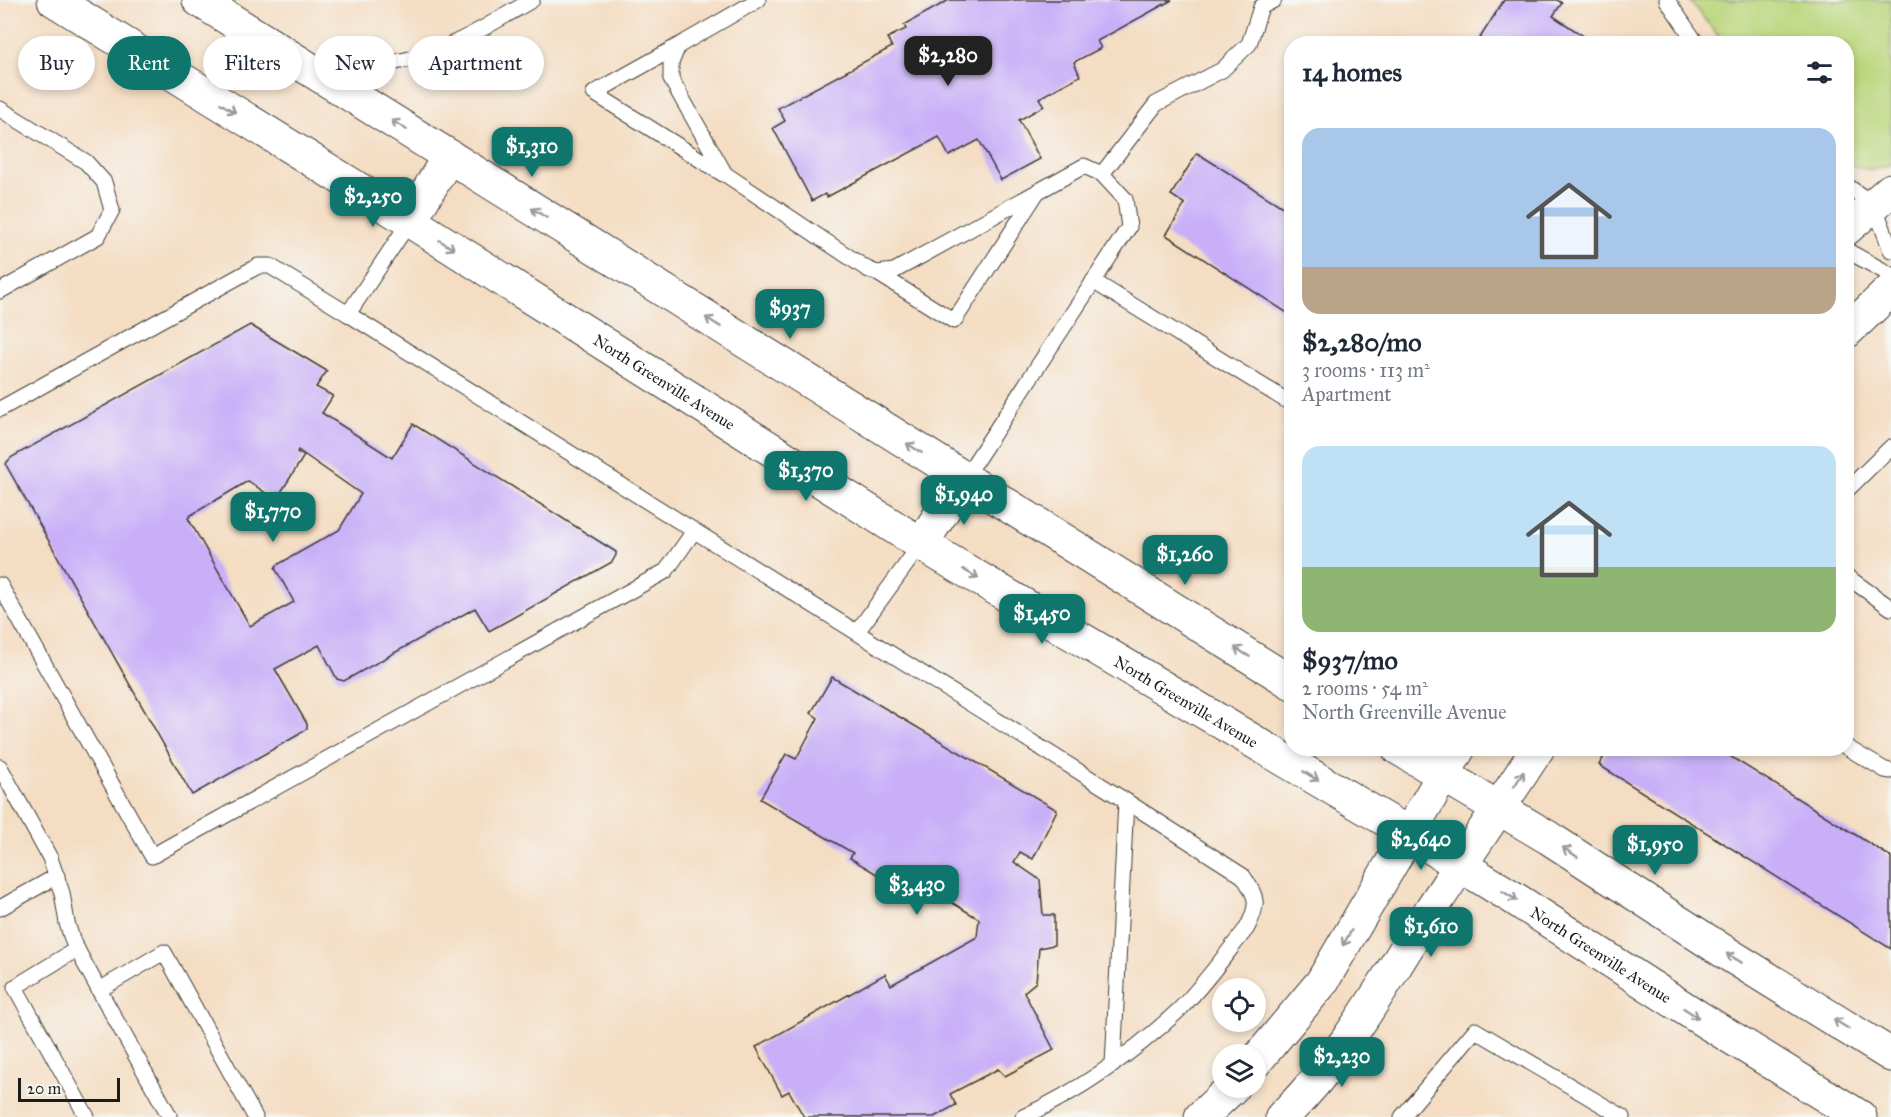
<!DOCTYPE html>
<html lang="en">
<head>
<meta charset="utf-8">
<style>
  :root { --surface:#fff; --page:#f2f2f3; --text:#1f2937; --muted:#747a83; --accent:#0f766e }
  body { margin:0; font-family:"IM FELL Great Primer",serif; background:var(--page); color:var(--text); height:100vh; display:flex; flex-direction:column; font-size:22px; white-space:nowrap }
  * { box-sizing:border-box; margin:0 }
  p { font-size:20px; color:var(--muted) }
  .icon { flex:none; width:33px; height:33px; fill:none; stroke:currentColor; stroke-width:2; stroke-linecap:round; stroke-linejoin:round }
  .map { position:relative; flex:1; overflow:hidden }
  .sheet { position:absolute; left:1284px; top:36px; width:570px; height:720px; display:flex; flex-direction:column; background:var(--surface); border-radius:24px; box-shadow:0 3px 9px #0003 }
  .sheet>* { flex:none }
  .guide { position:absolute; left:18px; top:36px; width:570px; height:54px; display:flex; gap:12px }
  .tools { position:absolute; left:1212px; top:978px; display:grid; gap:12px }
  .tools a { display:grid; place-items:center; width:54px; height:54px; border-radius:50%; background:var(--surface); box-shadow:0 3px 9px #0003; font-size:30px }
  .scale { position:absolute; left:18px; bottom:15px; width:102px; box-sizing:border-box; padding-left:6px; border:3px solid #1c1c1c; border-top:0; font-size:16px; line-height:21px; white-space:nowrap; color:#1c1c1c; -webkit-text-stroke:4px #f6f6f2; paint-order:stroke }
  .price { position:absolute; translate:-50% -51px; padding:0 14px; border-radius:12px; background:var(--accent); color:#fff; font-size:20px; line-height:39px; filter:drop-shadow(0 2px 3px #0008) }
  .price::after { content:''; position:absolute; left:50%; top:36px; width:18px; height:14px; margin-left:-9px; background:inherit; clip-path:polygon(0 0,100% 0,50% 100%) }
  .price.on { background:#222; color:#fff }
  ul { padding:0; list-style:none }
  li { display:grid; align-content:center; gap:12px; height:318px; padding:0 18px }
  li span { display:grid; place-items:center; height:186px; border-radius:18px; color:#555 }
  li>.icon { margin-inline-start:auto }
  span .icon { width:108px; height:108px; fill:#fffc; stroke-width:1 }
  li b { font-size:26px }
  h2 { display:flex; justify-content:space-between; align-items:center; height:72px; padding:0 18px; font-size:26px }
  .pill { padding:0 21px; border-radius:27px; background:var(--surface); box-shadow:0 3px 9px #0003; font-size:21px; line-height:54px }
  .pill.on { background:var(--accent); color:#fff }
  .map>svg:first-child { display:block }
  .green { fill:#bad57a; stroke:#6b784b; stroke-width:1.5 }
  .building { fill:#c8aff8; fill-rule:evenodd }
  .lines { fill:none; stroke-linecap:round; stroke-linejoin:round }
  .lane-casing { stroke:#3c3935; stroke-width:17 }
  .secondary-casing { stroke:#3c3935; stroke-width:35 }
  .lane { stroke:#fff; stroke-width:15 }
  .secondary { stroke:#fff; stroke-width:33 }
  .oneway { stroke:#999 }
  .labels { text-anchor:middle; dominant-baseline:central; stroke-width:4.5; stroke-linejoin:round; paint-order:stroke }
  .street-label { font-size:16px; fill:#1c1c1c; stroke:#f6f6f2 }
</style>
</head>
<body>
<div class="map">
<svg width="1891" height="1117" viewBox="0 0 1891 1117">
  <rect width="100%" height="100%" fill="#f6f6f2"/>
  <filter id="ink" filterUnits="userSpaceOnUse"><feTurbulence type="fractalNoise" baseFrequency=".0167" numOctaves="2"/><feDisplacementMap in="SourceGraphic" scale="12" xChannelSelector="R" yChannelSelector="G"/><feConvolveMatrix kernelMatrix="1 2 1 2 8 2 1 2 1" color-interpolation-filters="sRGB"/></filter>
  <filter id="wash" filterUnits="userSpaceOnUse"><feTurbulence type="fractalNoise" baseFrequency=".008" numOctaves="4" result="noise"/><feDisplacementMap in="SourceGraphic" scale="24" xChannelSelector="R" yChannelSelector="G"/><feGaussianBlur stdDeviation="1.35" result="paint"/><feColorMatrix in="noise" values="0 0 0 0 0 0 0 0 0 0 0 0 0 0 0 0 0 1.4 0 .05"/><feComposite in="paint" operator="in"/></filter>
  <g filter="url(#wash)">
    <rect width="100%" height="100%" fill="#f4ddc2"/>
    <path class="green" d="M 1689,0 L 1891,0 L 1891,164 C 1875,171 1862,172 1847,162 L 1846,44 L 1724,43 Z"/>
    <g id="blocks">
      <g class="building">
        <path d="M 949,0 L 1172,0 L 1097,41 L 1101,48 L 1074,62 L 1080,76 L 1039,98 L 1044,106 L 1019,120 L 1040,159 L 1001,180 L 979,140 L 949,156 L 939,137 L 827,197 L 825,194 L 812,201 L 773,128 L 785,121 L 778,108 L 892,47 L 887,38 L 906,29 L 904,25 Z"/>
        <path d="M 1504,0 L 1557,0 L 1562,3 L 1553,16 L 1585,37 L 1581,44 L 1476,44 Z"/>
        <path d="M 1197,153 L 1292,213 L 1292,316 L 1166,235 L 1185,204 L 1171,195 Z"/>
        <path d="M 250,325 L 327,371 L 316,387 L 333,396 L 322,413 L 392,458 L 413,424 L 616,552 L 616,555 L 612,562 L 489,631 L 475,608 L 344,681 L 337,679 L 319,645 L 275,669 L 307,724 L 307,728 L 298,735 L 192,795 L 6,465 L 7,462 L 12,457 ZM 298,450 L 361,494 L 339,530 L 277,565 L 275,568 L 294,602 L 250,626 L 188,518 L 191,515 L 248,481 L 276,500 L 304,456 L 297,452 Z"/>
        <path d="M 832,677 L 1057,810 L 1033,859 L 1020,852 L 1014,862 L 1040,880 L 1043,915 L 1054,915 L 1054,945 L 1039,948 L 1036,982 L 1024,992 L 1054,1050 L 1005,1076 L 998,1069 L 950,1094 L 956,1105 L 934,1117 L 804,1117 L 789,1091 L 782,1095 L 756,1047 L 885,974 L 891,985 L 977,937 L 979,919 L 892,866 L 885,879 L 850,858 L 853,853 L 760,799 L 786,754 L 796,759 L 818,718 L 811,713 Z"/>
        <path d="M 1609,748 L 1717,748 L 1891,857 L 1891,949 L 1599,765 Z"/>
      </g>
    </g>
  </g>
  <g filter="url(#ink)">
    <use href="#blocks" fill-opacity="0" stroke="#3c3935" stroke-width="1.5"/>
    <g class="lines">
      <defs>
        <g id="lane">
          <path d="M 758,0 L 678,46 L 671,63 L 671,79 L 725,174 L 867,269 L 877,273 L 894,271 L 1084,166 L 1102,174"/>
          <path d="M 1667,0 L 1697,44"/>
          <path d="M 678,46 L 594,93 L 723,174"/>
          <path d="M 322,72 C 358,68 395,65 430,53 C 466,40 499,19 532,0"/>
          <path d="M 0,109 L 86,162 L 104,182 L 112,210 L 98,236 L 0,291"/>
          <path d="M 1846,185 L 1874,205 L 1891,250"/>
          <path d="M 410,221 L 348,314 L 1126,801 L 1243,876 C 1258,898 1259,904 1247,928 C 1225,955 1203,986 1179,1010 C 1133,1053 1081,1090 1023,1117"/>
          <path d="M 1846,250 L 1891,275"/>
          <path d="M 877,273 L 954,321 L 1036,194"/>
          <path d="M 1093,281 L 1292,404"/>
          <path d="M 0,409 L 258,266 L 270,266 L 348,314"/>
          <path d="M 964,479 L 1129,227 L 1125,199 L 1102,174 L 1156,104 L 1222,70 L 1249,44 L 1261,7 L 1274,0"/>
          <path d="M 1846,491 L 1891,447"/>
          <path d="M 1846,576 L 1891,608"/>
          <path d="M 0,585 L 152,856 L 666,571 L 694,531"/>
          <path d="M 857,632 L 921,544"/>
          <path d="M 1846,747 L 1885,770 L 1891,771"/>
          <path d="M 0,767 L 50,858 L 62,893 L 67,923 L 73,942 L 99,990"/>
          <path d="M 0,908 L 57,876"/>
          <path d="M 77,949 L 15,987 L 87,1117"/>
          <path d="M 1113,1065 L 1126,801"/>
          <path d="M 170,1117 L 99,990 L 164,952 L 255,1117"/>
          <path d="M 1402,1117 L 1475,1030 L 1623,1117"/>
        </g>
        <g id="secondary">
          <path id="s1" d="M 54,0 L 410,221 L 921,544 L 1408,833 L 1512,897 L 1698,1017 L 1860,1117"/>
          <path d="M 199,0 L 1292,683"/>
          <path d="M 410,221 L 449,156"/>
          <path d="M 1846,229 L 1891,190"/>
          <path d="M 1846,332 L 1891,290"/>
          <path d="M 921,544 L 964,479"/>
          <path d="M 1398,748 L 1549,838 L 1723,951 L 1891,1055"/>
          <path d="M 1256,1061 L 1322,982 L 1459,748"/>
          <path d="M 1201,1117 L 1232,1088"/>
          <path d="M 1282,1117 C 1339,1063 1378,993 1419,928 C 1458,868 1499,809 1538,748"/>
        </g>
      </defs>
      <use href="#lane" class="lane-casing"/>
      <use href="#secondary" class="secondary-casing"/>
      <use href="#lane" class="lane"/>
      <use href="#secondary" class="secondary"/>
    </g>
    <defs><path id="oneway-shaft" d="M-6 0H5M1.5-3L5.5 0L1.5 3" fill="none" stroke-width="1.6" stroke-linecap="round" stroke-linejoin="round" transform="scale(1.5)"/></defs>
    <g class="oneway">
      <use href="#oneway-shaft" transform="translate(228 108) rotate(32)"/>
      <use href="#oneway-shaft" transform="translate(399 125) rotate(-148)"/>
      <use href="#oneway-shaft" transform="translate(539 213) rotate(-148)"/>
      <use href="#oneway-shaft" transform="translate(447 245) rotate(32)"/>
      <use href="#oneway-shaft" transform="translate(713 322) rotate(-148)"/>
      <use href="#oneway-shaft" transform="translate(914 448) rotate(-148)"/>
      <use href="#oneway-shaft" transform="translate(971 574) rotate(31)"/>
      <use href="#oneway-shaft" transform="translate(1242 652) rotate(-148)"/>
      <use href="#oneway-shaft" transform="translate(1311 776) rotate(31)"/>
      <use href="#oneway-shaft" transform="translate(1519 779) rotate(-57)"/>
      <use href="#oneway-shaft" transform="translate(1570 852) rotate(-147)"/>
      <use href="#oneway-shaft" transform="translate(1510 896) rotate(32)"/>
      <use href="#oneway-shaft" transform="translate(1347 938) rotate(120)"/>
      <use href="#oneway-shaft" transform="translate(1734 958) rotate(-149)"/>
      <use href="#oneway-shaft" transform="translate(1691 1013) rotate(33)"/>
      <use href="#oneway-shaft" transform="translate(1841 1024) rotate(-148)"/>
    </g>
  </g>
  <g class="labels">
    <g class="street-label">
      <text stroke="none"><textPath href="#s1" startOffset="720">North Greenville Avenue</textPath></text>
      <text stroke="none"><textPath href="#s1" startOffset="1332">North Greenville Avenue</textPath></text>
      <text stroke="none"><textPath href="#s1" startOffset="1818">North Greenville Avenue</textPath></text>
    </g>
  </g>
</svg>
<div class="tools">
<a><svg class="icon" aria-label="locate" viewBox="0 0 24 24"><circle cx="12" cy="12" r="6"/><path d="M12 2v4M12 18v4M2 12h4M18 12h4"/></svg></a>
<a><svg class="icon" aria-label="layers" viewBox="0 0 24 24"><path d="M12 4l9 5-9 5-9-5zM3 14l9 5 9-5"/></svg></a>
</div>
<div class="scale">20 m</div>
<b class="price on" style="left:948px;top:87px">$2,280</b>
<b class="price" style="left:532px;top:178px">$1,310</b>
<b class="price" style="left:373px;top:228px">$2,250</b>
<b class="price" style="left:790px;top:340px">$937</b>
<b class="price" style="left:806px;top:502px">$1,370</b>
<b class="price" style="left:964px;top:526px">$1,940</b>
<b class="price" style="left:273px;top:543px">$1,770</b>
<b class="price" style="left:1185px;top:586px">$1,260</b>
<b class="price" style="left:1042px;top:645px">$1,450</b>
<b class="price" style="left:1421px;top:871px">$2,640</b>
<b class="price" style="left:1655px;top:876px">$1,950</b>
<b class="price" style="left:917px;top:916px">$3,430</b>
<b class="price" style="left:1431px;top:958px">$1,610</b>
<b class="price" style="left:1342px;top:1088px">$2,230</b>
<div class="guide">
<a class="pill">Buy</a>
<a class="pill on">Rent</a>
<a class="pill">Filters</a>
<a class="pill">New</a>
<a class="pill">Apartment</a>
</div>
<section class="sheet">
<h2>14 homes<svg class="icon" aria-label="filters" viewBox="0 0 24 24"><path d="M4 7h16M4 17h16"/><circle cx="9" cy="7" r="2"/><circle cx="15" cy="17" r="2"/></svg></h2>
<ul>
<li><span style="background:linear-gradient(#a9c7e8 75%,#b9a48a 0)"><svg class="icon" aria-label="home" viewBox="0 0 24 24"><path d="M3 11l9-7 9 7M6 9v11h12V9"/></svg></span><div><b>$2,280/mo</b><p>3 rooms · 113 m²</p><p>Apartment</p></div></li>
<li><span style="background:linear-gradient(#bfe0f5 65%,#8fb573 0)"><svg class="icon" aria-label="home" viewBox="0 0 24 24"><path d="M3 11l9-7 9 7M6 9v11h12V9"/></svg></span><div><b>$937/mo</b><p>2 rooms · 54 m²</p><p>North Greenville Avenue</p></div></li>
</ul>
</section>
</div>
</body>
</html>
